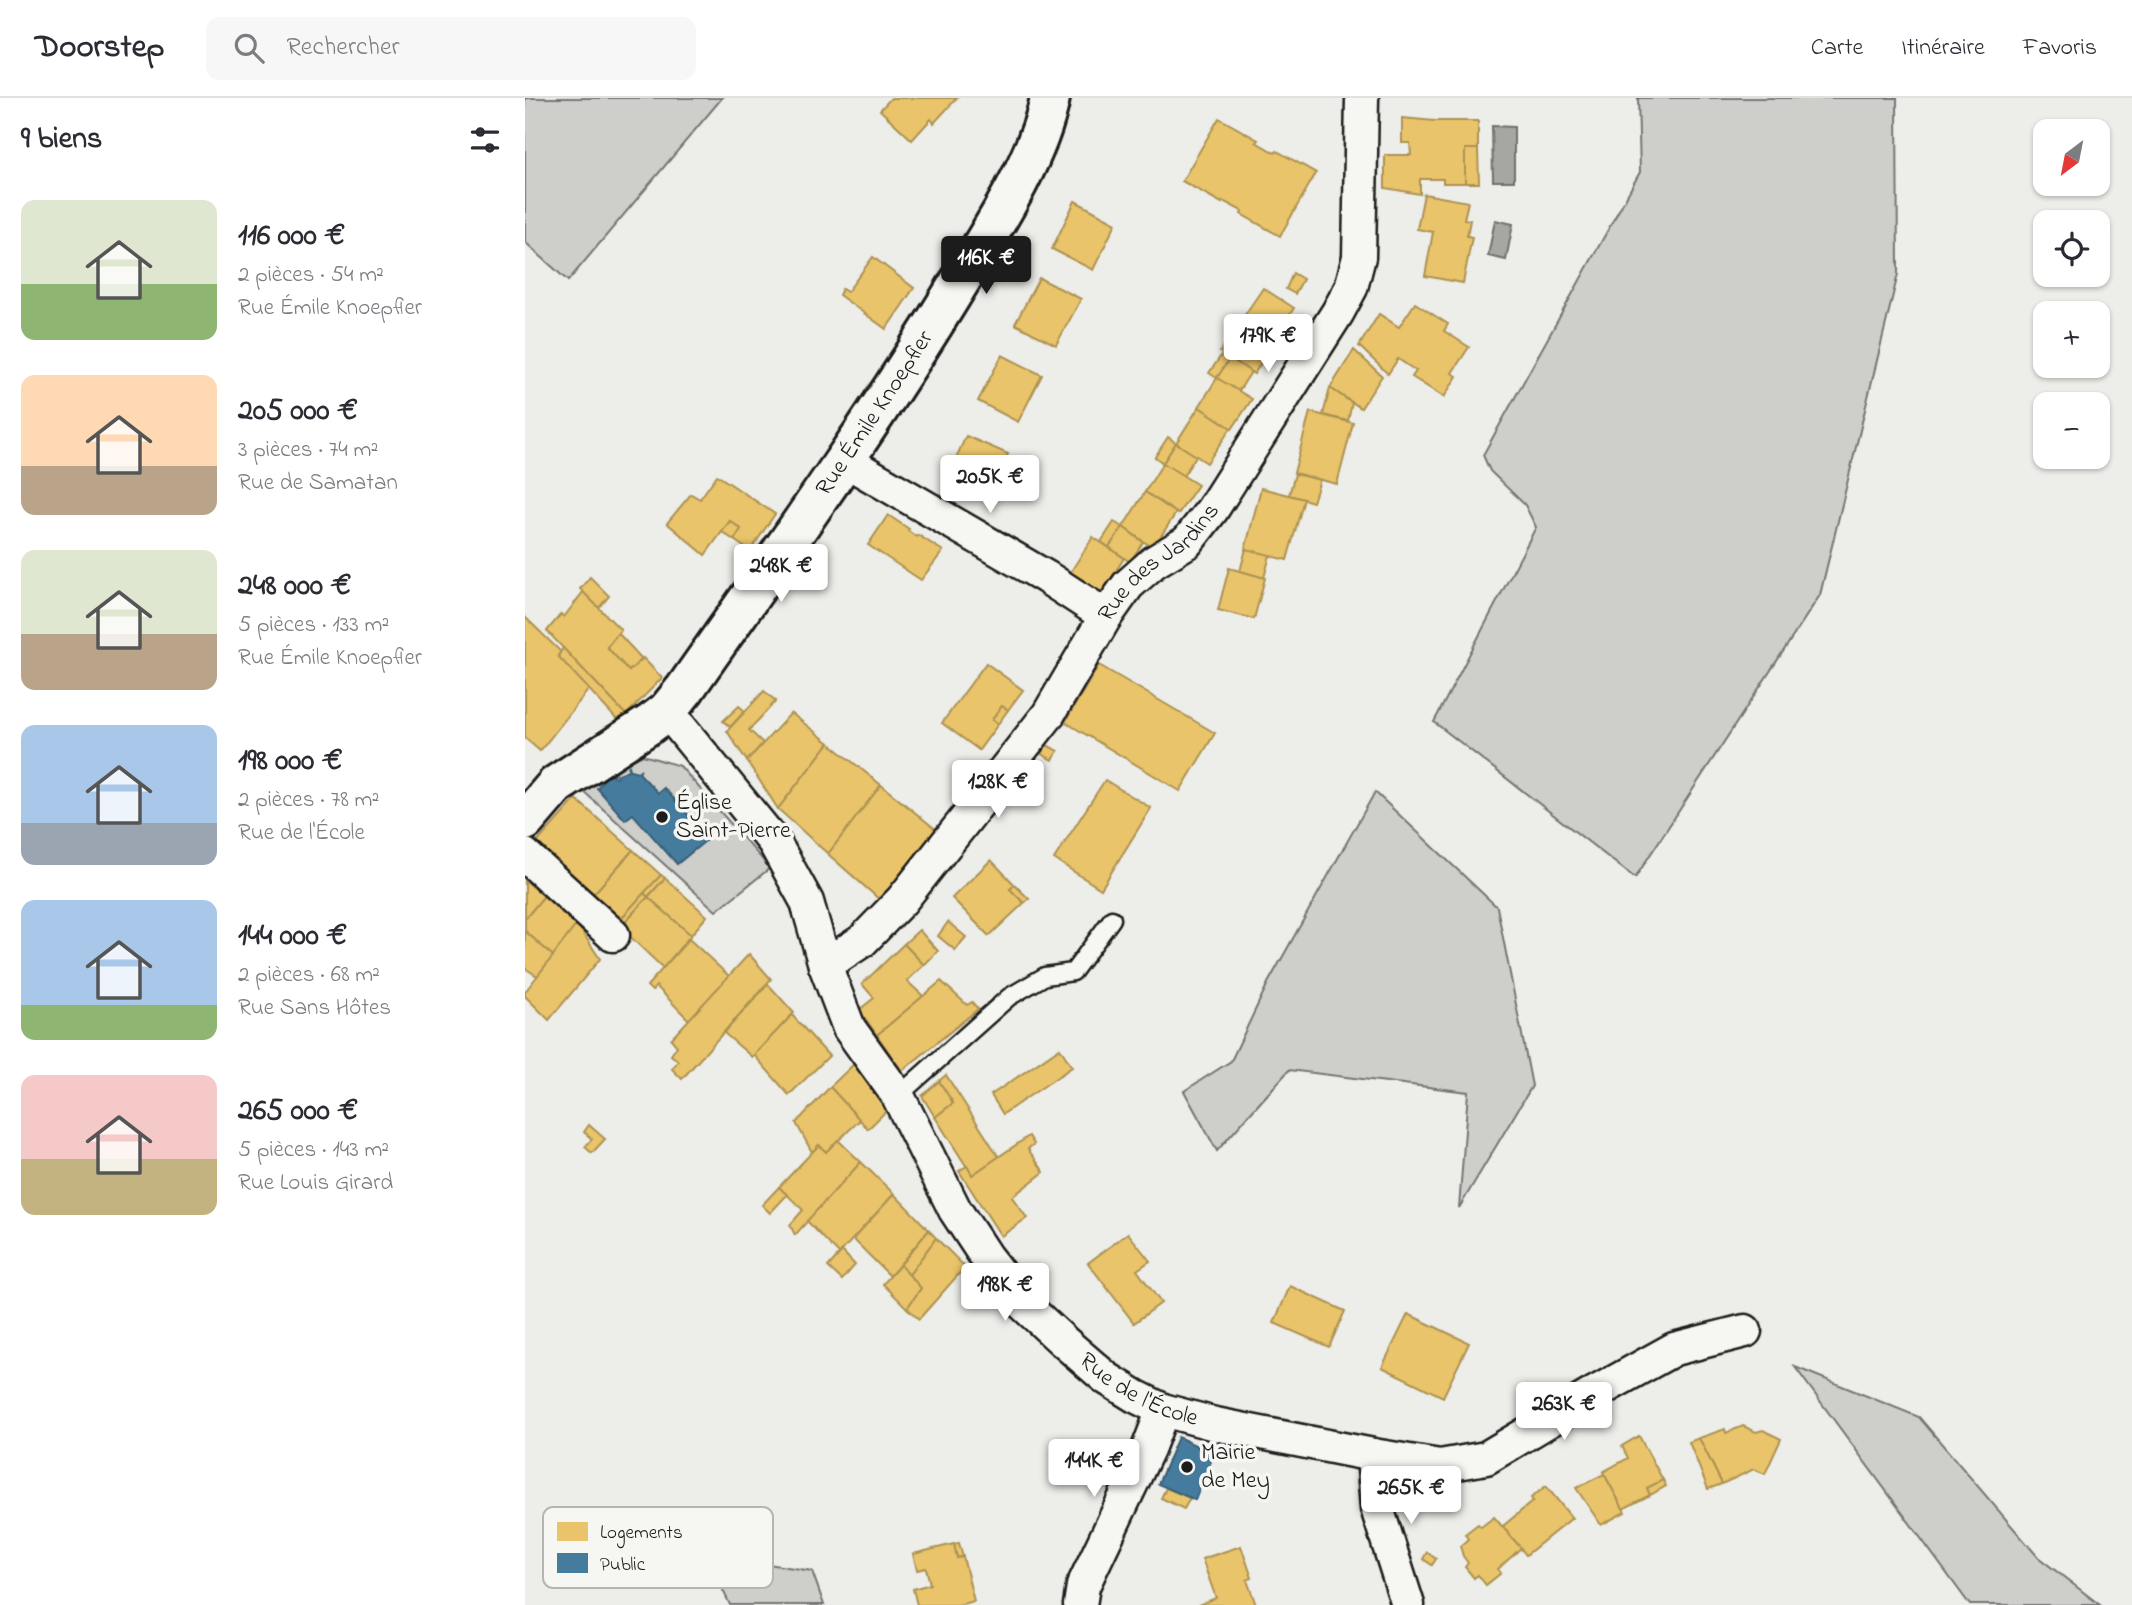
<!DOCTYPE html>
<html lang="fr">
<head>
<meta charset="utf-8">
<style>
  :root { --surface:#fff; --page:#f7f7f7; --text:#2b2b33; --muted:#7c7c81; --line:#e1e1e2; --accent:#1c1c1c }
  body { margin:0; font-family:"Indie Flower",sans-serif; background:var(--page); color:var(--text); height:100vh; display:flex; flex-direction:column; font-size:26px; white-space:nowrap }
  * { box-sizing:border-box; margin:0 }
  p { font-size:23px; color:var(--muted) }
  .icon { flex:none; width:38px; height:38px; fill:none; stroke:currentColor; stroke-width:2; stroke-linecap:round; stroke-linejoin:round }
  .map { position:relative; flex:1; overflow:hidden }
  .side { display:flex; flex-direction:column; background:var(--surface); width:525px }
  .side>* { flex:none }
  .needle { width:46px; rotate:212deg }
  .tools { position:absolute; left:1508px; top:21px; display:grid; gap:14px }
  .tools a { display:grid; place-items:center; width:77px; height:77px; border-radius:14px; background:var(--surface); box-shadow:0 2px 5px #0004; font-size:35px }
  .price { position:absolute; translate:-50% -60px; padding:0 16px; border-radius:7px; background:#fff; color:#222; font-size:23px; line-height:46px; filter:drop-shadow(0 2px 4px #0008) }
  .price::after { content:''; position:absolute; left:50%; top:42px; width:21px; height:16px; margin-left:-10px; background:inherit; clip-path:polygon(0 0,100% 0,50% 100%) }
  .price.selected { background:var(--accent); color:#fff }
  ul { padding:0; list-style:none }
  li { display:flex; align-items:center; gap:21px; height:175px; padding:0 21px }
  li span { display:grid; place-items:center; flex:none; width:196px; height:140px; border-radius:14px; color:#555 }
  li>.icon { margin-inline-start:auto }
  span .icon { width:84px; height:84px; fill:#fffc; stroke-width:1 }
  li b { font-size:30px }
  h2 { display:flex; justify-content:space-between; align-items:center; height:84px; padding:0 21px; font-size:30px }
  header { display:flex; align-items:center; gap:42px; box-sizing:border-box; height:98px; padding:0 35px; background:var(--surface); border-bottom:2px solid var(--line) }
  header strong { font-size:33px }
  nav { display:flex; gap:38px; margin-inline-start:auto; font-size:24px }
  .search { width:490px; height:63px; background:var(--page); display:flex; align-items:center; gap:18px; box-sizing:border-box; padding:0 24px; border-radius:14px; color:var(--muted); font-size:26px }
  main { display:flex; flex:1; min-height:0 }
  .map>svg:first-child { display:block }
  .green { fill:#cececb; stroke:#757574; stroke-width:2 }
  .water { fill:#a6a6a3; stroke:#6f6f6d; stroke-width:2 }
  .homes { fill:#e9c46a; stroke:#ac9253; stroke-width:2 }
  .public { fill:#457b9d; stroke:#395e76; stroke-width:2 }
  .lines { fill:none; stroke-linecap:round; stroke-linejoin:round }
  .lane-casing { stroke:#1c1c1c; stroke-width:21 }
  .street-casing { stroke:#1c1c1c; stroke-width:37 }
  .secondary-casing { stroke:#1c1c1c; stroke-width:44 }
  .lane { stroke:#f6f6f2; stroke-width:16 }
  .street { stroke:#f6f6f2; stroke-width:32 }
  .secondary { stroke:#f6f6f2; stroke-width:38 }
  .poi-dot { fill:#1c1c1c; stroke:#f6f6f2; stroke-width:2.5 }
  .labels { text-anchor:middle; dominant-baseline:central; stroke-width:7; stroke-linejoin:round; paint-order:stroke }
  .street-label { font-size:24px; fill:#1c1c1c; stroke:#f6f6f2 }
  .poi-label { font-size:24px; fill:#1c1c1c; stroke:#f6f6f2; text-anchor:start }
  .key { fill:#f6f6f2; stroke:#b5b5b2; stroke-width:2 }
  .key-label { font-size:19px; fill:#1c1c1c }
</style>
</head>
<body>
<header>
<strong>Doorstep</strong>
<div class="search"><svg class="icon" aria-label="search" viewBox="0 0 24 24"><circle cx="10" cy="10" r="6"/><path d="M15 15l6 6"/></svg>Rechercher</div>
<nav><a>Carte</a><a>Itinéraire</a><a>Favoris</a></nav>
</header>
<main>
<section class="side">
<h2>9 biens<svg class="icon" aria-label="filters" viewBox="0 0 24 24"><path d="M4 7h16M4 17h16"/><circle cx="9" cy="7" r="2"/><circle cx="15" cy="17" r="2"/></svg></h2>
<ul>
<li><span style="background:linear-gradient(#dfe7d0 60%,#8fb573 0)"><svg class="icon" aria-label="home" viewBox="0 0 24 24"><path d="M3 11l9-7 9 7M6 9v11h12V9"/></svg></span><div><b>116 000 €</b><p>2 pièces · 54 m²</p><p>Rue Émile Knoepfler</p></div></li>
<li><span style="background:linear-gradient(#ffd9b3 65%,#b9a48a 0)"><svg class="icon" aria-label="home" viewBox="0 0 24 24"><path d="M3 11l9-7 9 7M6 9v11h12V9"/></svg></span><div><b>205 000 €</b><p>3 pièces · 74 m²</p><p>Rue de Samatan</p></div></li>
<li><span style="background:linear-gradient(#dfe7d0 60%,#b9a48a 0)"><svg class="icon" aria-label="home" viewBox="0 0 24 24"><path d="M3 11l9-7 9 7M6 9v11h12V9"/></svg></span><div><b>248 000 €</b><p>5 pièces · 133 m²</p><p>Rue Émile Knoepfler</p></div></li>
<li><span style="background:linear-gradient(#a9c7e8 70%,#9aa5b1 0)"><svg class="icon" aria-label="home" viewBox="0 0 24 24"><path d="M3 11l9-7 9 7M6 9v11h12V9"/></svg></span><div><b>198 000 €</b><p>2 pièces · 78 m²</p><p>Rue de l'École</p></div></li>
<li><span style="background:linear-gradient(#a9c7e8 75%,#8fb573 0)"><svg class="icon" aria-label="home" viewBox="0 0 24 24"><path d="M3 11l9-7 9 7M6 9v11h12V9"/></svg></span><div><b>144 000 €</b><p>2 pièces · 68 m²</p><p>Rue Sans Hôtes</p></div></li>
<li><span style="background:linear-gradient(#f6c9c9 60%,#c2b280 0)"><svg class="icon" aria-label="home" viewBox="0 0 24 24"><path d="M3 11l9-7 9 7M6 9v11h12V9"/></svg></span><div><b>265 000 €</b><p>5 pièces · 143 m²</p><p>Rue Louis Girard</p></div></li>
</ul>
</section>
<div class="map">
<svg width="1607" height="1507" viewBox="0 0 1607 1507">
  <rect width="100%" height="100%" fill="#edede9"/>
  <filter id="ink" filterUnits="userSpaceOnUse"><feTurbulence type="fractalNoise" baseFrequency=".0143" numOctaves="2"/><feDisplacementMap in="SourceGraphic" scale="14" xChannelSelector="R" yChannelSelector="G"/><feConvolveMatrix kernelMatrix="1 2 1 2 8 2 1 2 1" color-interpolation-filters="sRGB"/></filter>
  <g filter="url(#ink)">
    <g class="green">
      <path d="M 0,0 L 197,0 L 43,183 L 0,144 Z"/>
      <path d="M 1113,0 L 1372,0 L 1373,176 L 1295,497 L 1110,780 L 909,624 L 1011,429 L 1000,407 L 965,373 L 958,357 L 1115,74 Z"/>
      <path d="M 118,657 L 155,668 L 245,770 L 191,813 L 57,692 L 74,678 Z"/>
      <path d="M 850,694 L 972,809 L 1007,988 L 934,1110 L 943,994 L 764,972 L 692,1053 L 659,993 L 706,963 L 743,885 Z"/>
      <path d="M 1270,1269 L 1394,1319 L 1513,1459 L 1575,1507 L 1445,1507 Z"/>
      <path d="M 181,1456 L 287,1473 L 299,1507 L 205,1507 Z"/>
    </g>
    <g class="water">
      <path d="M 967,28 L 989,29 L 989,83 L 968,83 Z"/>
      <path d="M 970,122 L 988,126 L 981,162 L 963,158 Z"/>
    </g>
    <g class="homes">
      <path d="M 366,0 L 432,0 L 409,25 L 406,21 L 387,42 L 355,12 Z"/>
      <path d="M 694,20 L 733,42 L 731,44 L 750,55 L 752,53 L 791,75 L 755,138 L 716,116 L 717,113 L 698,103 L 697,105 L 657,83 Z"/>
      <path d="M 877,20 L 910,23 L 953,23 L 953,51 L 940,51 L 940,85 L 918,85 L 918,81 L 895,81 L 895,96 L 860,90 L 860,57 L 886,57 L 885,45 L 877,45 Z"/>
      <path d="M 940,51 L 953,51 L 954,85 L 940,85 Z"/>
      <path d="M 899,96 L 943,104 L 939,121 L 945,122 L 942,138 L 947,139 L 938,185 L 900,178 L 908,134 L 892,131 Z"/>
      <path d="M 550,103 L 591,125 L 568,172 L 527,151 Z"/>
      <path d="M 348,159 L 389,190 L 361,231 L 314,197 L 317,191 L 322,194 Z"/>
      <path d="M 768,175 L 778,181 L 770,196 L 761,191 Z"/>
      <path d="M 514,180 L 556,201 L 531,247 L 490,226 Z"/>
      <path d="M 738,190 L 769,210 L 746,245 L 715,224 Z"/>
      <path d="M 890,205 L 923,226 L 919,233 L 944,249 L 927,275 L 932,278 L 919,299 L 887,279 L 891,273 L 873,261 L 863,276 L 834,248 L 854,216 L 874,229 Z"/>
      <path d="M 715,224 L 748,246 L 729,276 L 695,254 Z"/>
      <path d="M 829,252 L 857,278 L 836,310 L 805,290 Z"/>
      <path d="M 698,255 L 705,260 L 692,280 L 684,275 Z"/>
      <path d="M 477,257 L 517,277 L 493,324 L 453,303 Z"/>
      <path d="M 705,260 L 726,274 L 713,294 L 692,280 Z"/>
      <path d="M 692,280 L 727,301 L 707,331 L 674,309 Z"/>
      <path d="M 805,290 L 827,305 L 823,323 L 798,317 Z"/>
      <path d="M 674,309 L 706,330 L 682,365 L 651,345 Z"/>
      <path d="M 785,314 L 828,325 L 812,386 L 769,375 Z"/>
      <path d="M 441,338 L 483,356 L 462,402 L 420,384 Z"/>
      <path d="M 643,339 L 651,345 L 638,365 L 630,359 Z"/>
      <path d="M 651,345 L 671,358 L 658,378 L 638,365 Z"/>
      <path d="M 638,365 L 673,387 L 653,416 L 620,394 Z"/>
      <path d="M 770,376 L 795,382 L 788,404 L 764,397 Z"/>
      <path d="M 192,377 L 250,416 L 225,453 L 209,442 L 216,431 L 205,423 L 180,457 L 142,425 L 166,396 L 175,401 Z"/>
      <path d="M 736,390 L 779,401 L 762,462 L 720,452 Z"/>
      <path d="M 620,394 L 651,415 L 628,450 L 598,429 Z"/>
      <path d="M 363,417 L 384,431 L 383,433 L 392,439 L 393,437 L 418,453 L 396,482 L 343,447 Z"/>
      <path d="M 205,423 L 216,431 L 209,442 L 197,434 Z"/>
      <path d="M 589,424 L 598,429 L 584,449 L 576,444 Z"/>
      <path d="M 598,429 L 618,444 L 605,464 L 584,449 Z"/>
      <path d="M 568,439 L 599,460 L 577,495 L 545,475 Z"/>
      <path d="M 721,451 L 745,457 L 739,480 L 715,473 Z"/>
      <path d="M 704,470 L 740,480 L 729,521 L 693,512 Z"/>
      <path d="M 65,479 L 84,498 L 74,510 L 55,491 Z"/>
      <path d="M 58,494 L 96,532 L 82,549 L 104,573 L 118,560 L 137,580 L 101,617 L 22,533 L 36,516 L 39,519 Z"/>
      <path d="M 0,519 L 36,554 L 33,558 L 64,591 L 15,653 L 0,640 Z"/>
      <path d="M 93,535 L 117,561 L 104,573 L 82,549 Z"/>
      <path d="M 38,550 L 101,617 L 94,624 L 33,558 Z"/>
      <path d="M 461,565 L 498,592 L 483,612 L 477,608 L 467,622 L 473,626 L 454,652 L 417,625 Z"/>
      <path d="M 574,567 L 690,635 L 655,693 L 540,624 Z"/>
      <path d="M 239,593 L 251,603 L 224,632 L 238,645 L 222,663 L 202,633 Z"/>
      <path d="M 214,608 L 220,613 L 205,629 L 198,623 Z"/>
      <path d="M 477,608 L 483,612 L 473,626 L 467,622 Z"/>
      <path d="M 266,615 L 304,645 L 253,711 L 222,663 Z"/>
      <path d="M 304,645 L 356,687 L 303,756 L 253,711 Z"/>
      <path d="M 522,647 L 533,653 L 527,662 L 516,656 Z"/>
      <path d="M 580,682 L 626,710 L 576,791 L 529,761 Z"/>
      <path d="M 356,687 L 414,734 L 355,802 L 303,756 Z"/>
      <path d="M 51,701 L 108,752 L 64,801 L 7,750 Z"/>
      <path d="M 108,752 L 136,777 L 92,825 L 64,801 Z"/>
      <path d="M 466,762 L 490,787 L 485,791 L 499,805 L 464,838 L 427,800 Z"/>
      <path d="M 136,777 L 140,780 L 123,799 L 119,795 Z"/>
      <path d="M 140,780 L 182,818 L 166,837 L 123,799 Z"/>
      <path d="M 0,782 L 19,798 L 0,821 Z"/>
      <path d="M 490,787 L 504,801 L 499,805 L 485,791 Z"/>
      <path d="M 119,795 L 123,799 L 95,829 L 92,825 Z"/>
      <path d="M 19,798 L 52,826 L 28,858 L 0,833 L 0,821 Z"/>
      <path d="M 123,799 L 166,837 L 138,870 L 95,829 Z"/>
      <path d="M 423,824 L 441,839 L 430,852 L 413,838 Z"/>
      <path d="M 52,826 L 75,861 L 24,922 L 0,898 L 0,894 Z"/>
      <path d="M 394,832 L 413,853 L 399,867 L 379,846 Z"/>
      <path d="M 0,833 L 28,858 L 12,878 L 0,870 Z"/>
      <path d="M 164,841 L 204,878 L 164,922 L 131,888 L 127,893 L 122,888 Z"/>
      <path d="M 379,846 L 399,867 L 382,883 L 398,898 L 352,937 L 334,912 L 349,900 L 337,886 Z"/>
      <path d="M 224,856 L 246,881 L 157,981 L 147,971 L 153,963 L 146,957 L 152,948 L 146,941 Z"/>
      <path d="M 416,883 L 442,907 L 447,904 L 453,911 L 377,973 L 352,937 Z"/>
      <path d="M 243,886 L 269,915 L 227,959 L 199,935 Z"/>
      <path d="M 267,917 L 304,958 L 264,997 L 229,957 Z"/>
      <path d="M 535,950 L 547,969 L 478,1016 L 466,997 Z"/>
      <path d="M 331,964 L 369,1005 L 343,1031 L 305,989 Z"/>
      <path d="M 421,977 L 474,1059 L 447,1077 L 410,1019 L 428,1005 L 414,983 Z"/>
      <path d="M 414,983 L 428,1005 L 410,1019 L 397,998 Z"/>
      <path d="M 305,989 L 335,1022 L 301,1054 L 294,1047 L 287,1054 L 271,1025 Z"/>
      <path d="M 64,1027 L 80,1041 L 67,1055 L 60,1049 L 67,1041 L 59,1034 Z"/>
      <path d="M 504,1038 L 509,1046 L 503,1051 L 519,1074 L 487,1099 L 502,1120 L 476,1138 L 434,1073 L 442,1068 L 447,1077 Z"/>
      <path d="M 313,1042 L 336,1064 L 270,1137 L 265,1127 L 278,1112 L 254,1089 L 294,1047 L 301,1054 Z"/>
      <path d="M 336,1064 L 369,1096 L 314,1156 L 282,1123 Z"/>
      <path d="M 254,1089 L 262,1097 L 245,1115 L 237,1107 Z"/>
      <path d="M 369,1096 L 404,1132 L 365,1178 L 328,1141 Z"/>
      <path d="M 404,1132 L 411,1140 L 384,1177 L 375,1167 Z"/>
      <path d="M 603,1135 L 625,1163 L 612,1172 L 636,1205 L 609,1225 L 563,1165 Z"/>
      <path d="M 411,1140 L 440,1169 L 394,1221 L 382,1210 L 396,1190 L 384,1177 Z"/>
      <path d="M 317,1153 L 330,1167 L 317,1182 L 303,1169 Z"/>
      <path d="M 375,1167 L 396,1190 L 382,1210 L 358,1186 Z"/>
      <path d="M 765,1188 L 820,1213 L 804,1249 L 749,1225 Z"/>
      <path d="M 883,1216 L 944,1245 L 918,1299 L 857,1269 Z"/>
      <path d="M 1218,1328 L 1231,1334 L 1238,1332 L 1256,1341 L 1240,1376 L 1229,1371 L 1197,1386 L 1174,1340 L 1200,1331 L 1201,1335 Z"/>
      <path d="M 1114,1338 L 1138,1382 L 1122,1390 L 1125,1397 L 1098,1411 L 1078,1374 L 1103,1360 L 1097,1348 Z"/>
      <path d="M 1174,1340 L 1197,1386 L 1183,1391 L 1164,1344 Z"/>
      <path d="M 1079,1376 L 1100,1414 L 1076,1427 L 1051,1390 Z"/>
      <path d="M 1138,1382 L 1141,1388 L 1125,1397 L 1122,1390 Z"/>
      <path d="M 1021,1388 L 1047,1420 L 1001,1457 L 978,1428 L 1008,1403 L 1006,1400 Z"/>
      <path d="M 641,1390 L 665,1400 L 659,1411 L 636,1400 Z"/>
      <path d="M 969,1419 L 996,1450 L 973,1471 L 976,1475 L 961,1487 L 953,1477 L 949,1480 L 940,1469 L 943,1465 L 938,1458 L 935,1448 L 943,1441 L 940,1436 L 953,1426 L 956,1429 Z"/>
      <path d="M 434,1445 L 438,1459 L 432,1460 L 429,1446 Z"/>
      <path d="M 429,1446 L 432,1460 L 438,1459 L 449,1503 L 433,1507 L 392,1507 L 388,1491 L 405,1486 L 401,1470 L 392,1472 L 388,1456 Z"/>
      <path d="M 716,1448 L 727,1480 L 722,1482 L 731,1507 L 673,1507 L 691,1500 L 677,1461 Z"/>
      <path d="M 902,1454 L 911,1461 L 907,1467 L 898,1461 Z"/>
    </g>
    <g class="public">
      <path d="M 104,667 L 105,672 L 113,674 L 116,671 L 114,675 L 133,695 L 139,690 L 184,740 L 152,766 L 108,716 L 100,722 L 72,690 L 84,675 L 91,680 L 93,678 L 90,676 L 93,677 L 103,672 Z"/>
      <path d="M 653,1339 L 689,1356 L 670,1402 L 633,1386 Z"/>
    </g>
    <g class="lines">
      <defs>
        <path id="lane" d="M 373,998 L 484,899 L 520,878 L 548,874 L 587,821"/>
        <g id="street">
          <path d="M 321,363 L 521,479 L 581,518"/>
          <path id="s1" d="M 142,613 L 249,744 L 282,804 L 300,867 L 324,930 L 373,998 L 430,1112 L 461,1159 L 497,1205 L 537,1242 L 581,1280 L 610,1298 L 638,1312 L 690,1326 L 848,1357 L 915,1368 L 961,1360 L 1068,1296 L 1149,1251 L 1220,1233"/>
          <path d="M 0,757 L 88,837"/>
          <path id="s2" d="M 300,867 L 337,843 L 377,802 L 523,617 L 581,518 L 603,487 L 629,464 L 662,444 L 687,412 L 813,214 L 826,190 L 834,159 L 837,0"/>
          <path d="M 848,1357 L 852,1410 L 883,1507"/>
          <path d="M 555,1507 L 558,1488 L 623,1351 L 638,1312"/>
        </g>
        <g id="secondary">
          <path id="s3" d="M 0,723 L 31,687 L 125,626 L 142,613 L 160,591 C 254,457 349,325 434,185 C 467,131 513,62 525,0"/>
        </g>
      </defs>
      <use href="#lane" class="lane-casing"/>
      <use href="#street" class="street-casing"/>
      <use href="#secondary" class="secondary-casing"/>
      <use href="#lane" class="lane"/>
      <use href="#street" class="street"/>
      <use href="#secondary" class="secondary"/>
    </g>
  </g>
  <g class="poi-dot">
    <circle cx="137" cy="719" r="7"/>
    <circle cx="662" cy="1369" r="7"/>
  </g>
  <g class="labels">
    <g class="street-label">
      <text stroke="none"><textPath href="#s3" startOffset="544">Rue Émile Knoepfler</textPath></text>
      <text stroke="none"><textPath href="#s2" startOffset="528">Rue des Jardins</textPath></text>
      <text stroke="none"><textPath href="#s1" startOffset="844">Rue de l'École</textPath></text>
    </g>
    <g class="poi-label">
      <text x="151" y="705">Église<tspan x="151" dy="28">Saint-Pierre</tspan></text>
      <text x="676" y="1355">Mairie<tspan x="676" dy="28">de Mey</tspan></text>
    </g>
  </g>
  <rect x="18" y="1409" width="230" height="81" rx="10" class="key"/>
  <rect x="32" y="1424" width="31" height="19" fill="#e9c46a"/>
  <rect x="32" y="1455" width="31" height="20" fill="#457b9d"/>
  <g class="key-label">
    <text x="75" y="1440">Logements</text>
    <text x="75" y="1472">Public</text>
  </g>
</svg>
<div class="tools">
<a><svg class="needle" viewBox="-14 -14 28 28"><path d="M0-13l5 13h-10z" fill="#e53935"/><path d="M0 13l5-13h-10z" fill="#7c7c81"/></svg></a>
<a><svg class="icon" aria-label="locate" viewBox="0 0 24 24"><circle cx="12" cy="12" r="6"/><path d="M12 2v4M12 18v4M2 12h4M18 12h4"/></svg></a>
<a>+</a>
<a>−</a>
</div>
<b class="price selected" style="left:461px;top:198px">116K €</b>
<b class="price" style="left:743px;top:276px">179K €</b>
<b class="price" style="left:465px;top:417px">205K €</b>
<b class="price" style="left:256px;top:506px">248K €</b>
<b class="price" style="left:473px;top:722px">128K €</b>
<b class="price" style="left:480px;top:1225px">198K €</b>
<b class="price" style="left:1039px;top:1344px">263K €</b>
<b class="price" style="left:569px;top:1401px">144K €</b>
<b class="price" style="left:886px;top:1428px">265K €</b>
</div>
</main>
</body>
</html>
